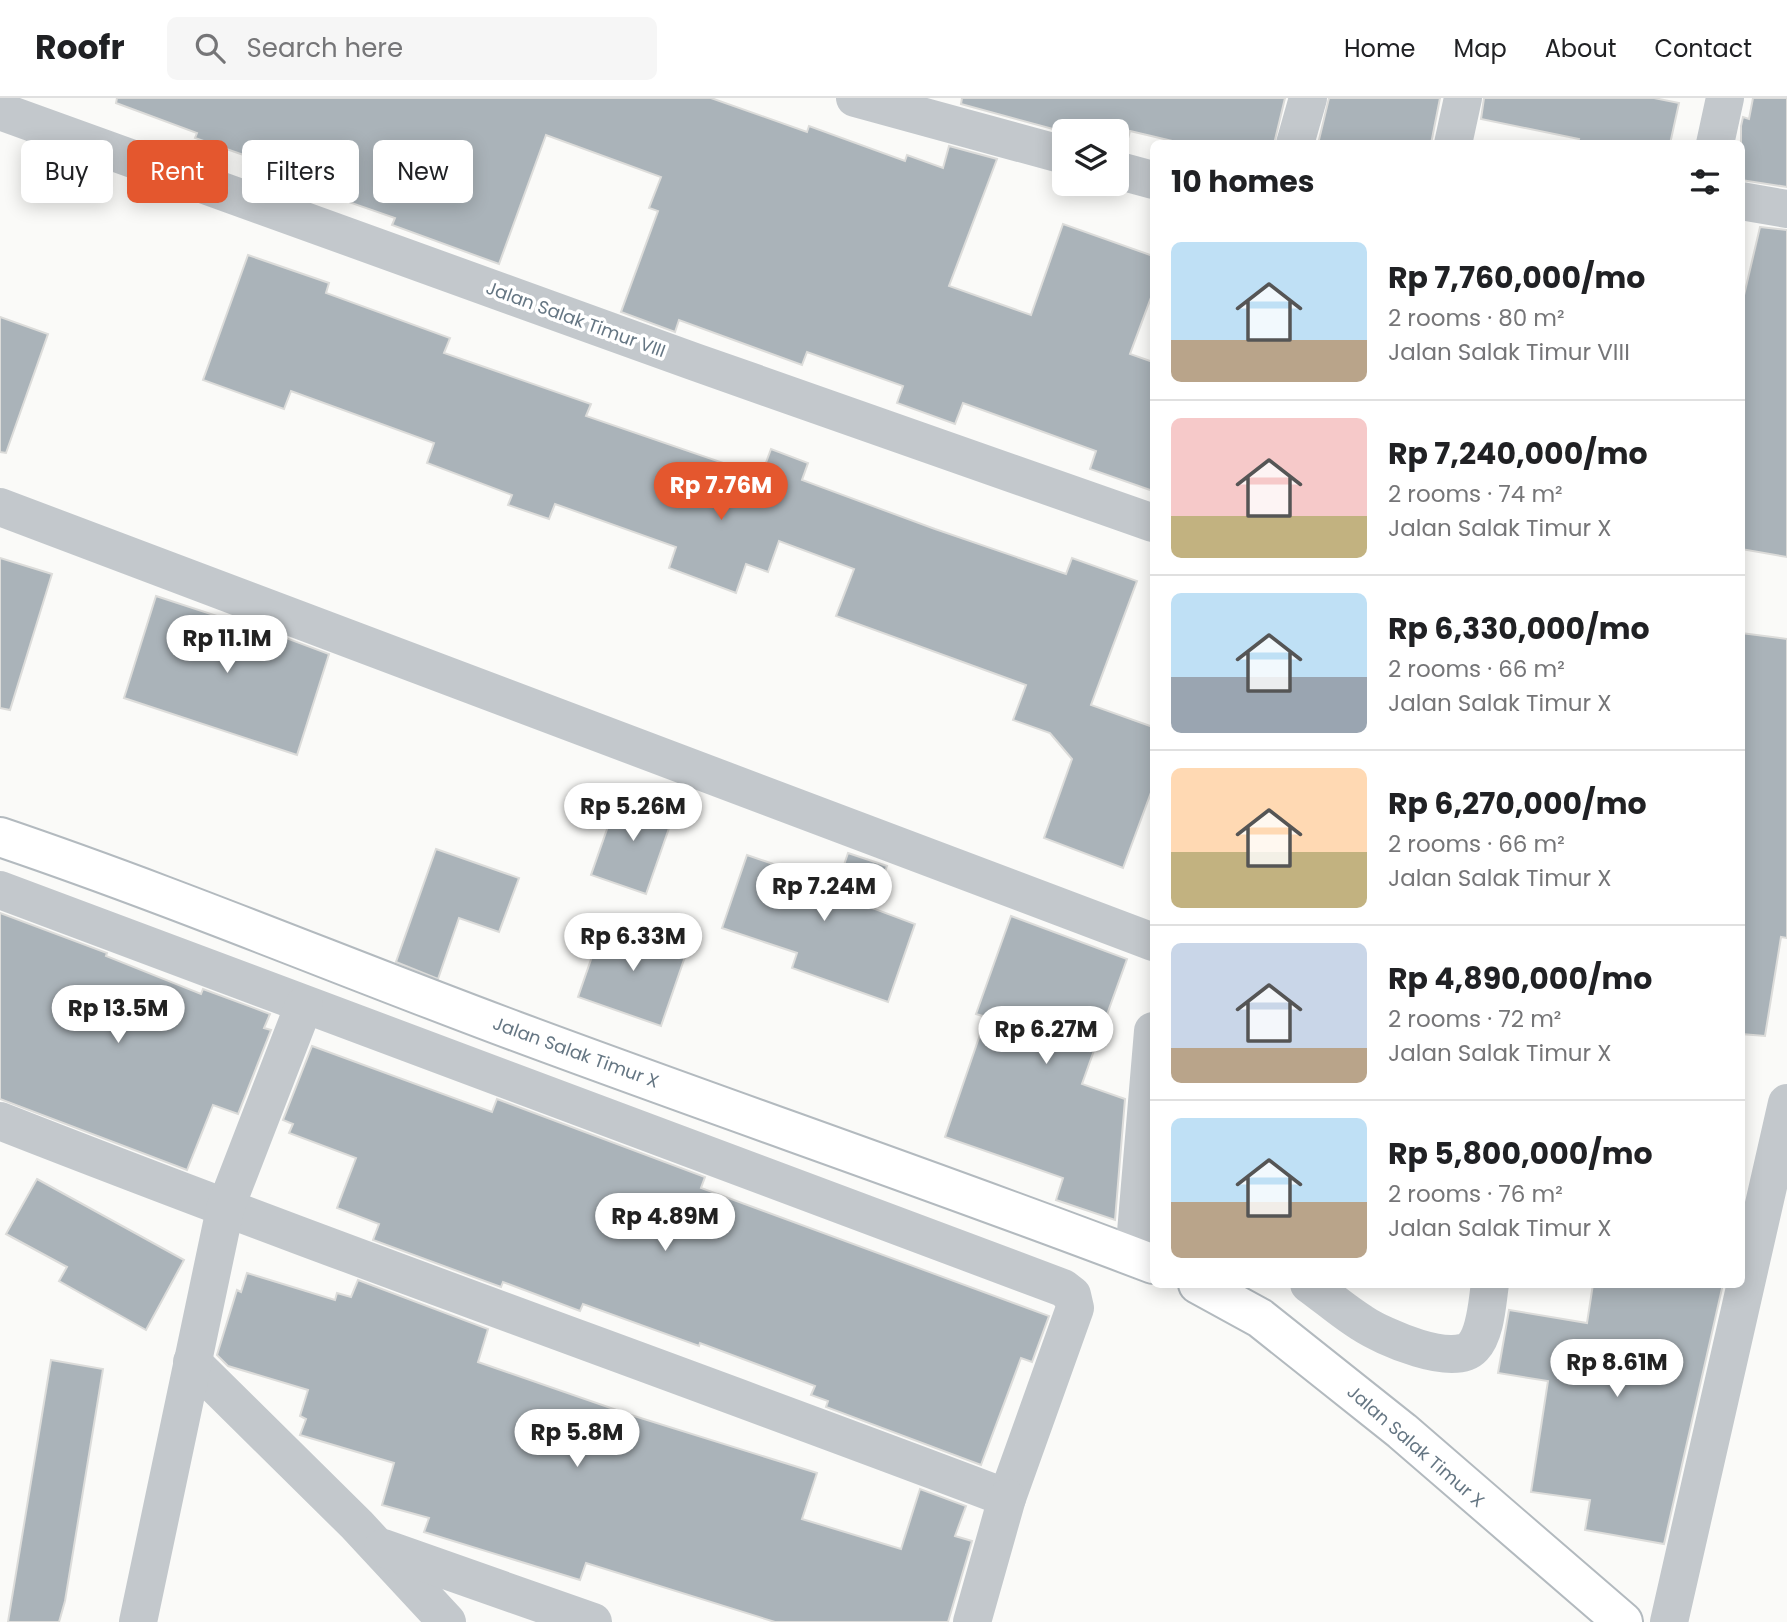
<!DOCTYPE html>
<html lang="en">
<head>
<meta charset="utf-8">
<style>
  :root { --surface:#fff; --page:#f6f6f6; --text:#202124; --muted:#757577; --line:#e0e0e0; --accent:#e4572e }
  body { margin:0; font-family:Poppins,sans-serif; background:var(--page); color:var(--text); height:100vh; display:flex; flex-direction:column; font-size:26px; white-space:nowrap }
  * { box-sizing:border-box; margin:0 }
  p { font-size:23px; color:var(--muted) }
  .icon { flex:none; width:38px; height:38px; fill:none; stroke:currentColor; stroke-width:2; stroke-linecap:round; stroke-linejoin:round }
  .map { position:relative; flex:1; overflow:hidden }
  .drawer { position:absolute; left:1150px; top:42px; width:595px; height:1148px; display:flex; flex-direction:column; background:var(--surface); border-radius:10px; box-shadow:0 4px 18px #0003 }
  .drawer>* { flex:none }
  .hud { position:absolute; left:21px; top:42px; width:665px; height:63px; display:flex; gap:14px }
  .fabs { position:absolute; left:1052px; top:21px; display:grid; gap:14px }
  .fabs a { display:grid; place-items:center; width:77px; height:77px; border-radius:10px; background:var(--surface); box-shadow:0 4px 18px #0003; font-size:35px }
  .price { position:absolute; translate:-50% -60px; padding:0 16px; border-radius:24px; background:#fff; color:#222; font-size:23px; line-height:46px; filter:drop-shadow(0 2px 4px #0008) }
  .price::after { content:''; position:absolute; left:50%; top:42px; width:21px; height:16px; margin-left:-10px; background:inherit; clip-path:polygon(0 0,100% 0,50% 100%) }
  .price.on { background:var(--accent); color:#fff }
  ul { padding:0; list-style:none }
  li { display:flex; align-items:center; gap:21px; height:175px; padding:0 21px }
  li+li { border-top:2px solid var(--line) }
  li span { display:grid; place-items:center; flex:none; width:196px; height:140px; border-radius:10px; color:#555 }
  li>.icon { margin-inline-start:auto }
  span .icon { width:84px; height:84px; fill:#fffc; stroke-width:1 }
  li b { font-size:30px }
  h2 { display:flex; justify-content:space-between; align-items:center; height:84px; padding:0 21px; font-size:30px }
  .chip { padding:0 24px; border-radius:10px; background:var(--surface); box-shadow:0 4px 18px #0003; font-size:24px; line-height:63px }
  .chip.on { background:var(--accent); color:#fff }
  header { display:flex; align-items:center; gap:42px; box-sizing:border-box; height:98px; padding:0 35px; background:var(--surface); border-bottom:2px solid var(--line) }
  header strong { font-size:33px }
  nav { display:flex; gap:38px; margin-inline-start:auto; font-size:24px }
  .search { width:490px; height:63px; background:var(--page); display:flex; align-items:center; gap:18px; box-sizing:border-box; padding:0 24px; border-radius:10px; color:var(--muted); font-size:26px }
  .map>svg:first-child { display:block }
  .building { fill:#aab3b9; stroke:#dcdcda; stroke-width:2 }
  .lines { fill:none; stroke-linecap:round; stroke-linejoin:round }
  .secondary-casing { stroke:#b3babf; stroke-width:42 }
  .street { stroke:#c3c8cc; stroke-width:38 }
  .secondary { stroke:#fff; stroke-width:38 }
  .labels { text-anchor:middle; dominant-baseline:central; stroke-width:7; stroke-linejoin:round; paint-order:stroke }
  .street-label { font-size:18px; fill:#657683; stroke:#fff }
</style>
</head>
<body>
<header>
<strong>Roofr</strong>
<div class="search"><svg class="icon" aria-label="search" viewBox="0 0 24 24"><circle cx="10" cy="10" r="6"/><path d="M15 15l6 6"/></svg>Search here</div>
<nav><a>Home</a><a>Map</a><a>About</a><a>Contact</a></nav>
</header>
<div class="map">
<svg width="1787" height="1524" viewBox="0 0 1787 1524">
  <rect width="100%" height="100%" fill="#fafaf8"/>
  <g class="building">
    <path d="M 117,0 L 711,0 L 807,34 L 809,28 L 905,63 L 907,57 L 943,70 L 949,48 L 997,61 L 949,188 L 1031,217 L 1063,126 L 1153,158 L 1153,194 L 1130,256 L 1153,264 L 1153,393 L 1090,371 L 1096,353 L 963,305 L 955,326 L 897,305 L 903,288 L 807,254 L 802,267 L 679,222 L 675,234 L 621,214 L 658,113 L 649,110 L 661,79 L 546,37 L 499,166 L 392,127 L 395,120 L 314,92 L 318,83 L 195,40 L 197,35 L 116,5 Z"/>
    <path d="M 962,0 L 1285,0 L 1274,46 L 1185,46 L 1130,33 L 1125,52 L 1116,51 L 1116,33 L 1064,34 L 961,6 Z"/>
    <path d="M 1329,0 L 1440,0 L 1431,46 L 1318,46 Z"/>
    <path d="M 1484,0 L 1654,0 L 1679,5 L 1670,46 L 1578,46 L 1579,41 L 1481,21 Z"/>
    <path d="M 1753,0 L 1787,0 L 1787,89 L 1741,82 L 1741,28 L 1743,19 L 1749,21 Z"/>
    <path d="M 1760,129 L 1787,132 L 1787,459 L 1741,451 L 1741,210 Z"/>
    <path d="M 248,157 L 329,185 L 326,195 L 450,240 L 444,255 L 591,306 L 586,318 L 761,378 L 771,351 L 808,365 L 802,382 L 935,431 L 1066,476 L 1072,460 L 1137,483 L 1091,607 L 1153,629 L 1153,689 L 1123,770 L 1044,740 L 1072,661 L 1050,635 L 1013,622 L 1026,587 L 836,518 L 854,471 L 779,443 L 768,474 L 746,466 L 736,495 L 669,470 L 676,449 L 555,406 L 549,421 L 508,407 L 512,397 L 427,365 L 434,345 L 291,293 L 284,311 L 203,282 Z"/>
    <path d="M 0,219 L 48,236 L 6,355 L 0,354 Z"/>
    <path d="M 0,460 L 52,476 L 10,612 L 0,610 Z"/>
    <path d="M 156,498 L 229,522 L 230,519 L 329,556 L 297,657 L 124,600 Z"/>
    <path d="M 1741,535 L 1787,541 L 1787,840 L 1781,839 L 1765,938 L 1741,936 Z"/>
    <path d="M 620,694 L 675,713 L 646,796 L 591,777 Z"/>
    <path d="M 436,751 L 519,780 L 499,834 L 459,820 L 438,881 L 396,864 Z"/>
    <path d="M 848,755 L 887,768 L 872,810 L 915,826 L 888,904 L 792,870 L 797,855 L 722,830 L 747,757 L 837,788 Z"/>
    <path d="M 0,815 L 107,855 L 106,858 L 201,896 L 203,891 L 270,916 L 264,930 L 271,932 L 238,1016 L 213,1007 L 187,1072 L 0,1001 Z"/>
    <path d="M 1011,818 L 1127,861 L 1082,986 L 1125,1001 L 1115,1122 L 1056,1102 L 1063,1080 L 945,1039 L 986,919 L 976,916 Z"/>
    <path d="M 605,821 L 688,850 L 661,928 L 578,899 Z"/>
    <path d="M 312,948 L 492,1014 L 497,1001 L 705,1079 L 701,1090 L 1049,1218 L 1032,1264 L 1021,1260 L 981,1367 L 826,1309 L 828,1303 L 811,1297 L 815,1288 L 700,1245 L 699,1248 L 583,1206 L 580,1213 L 503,1184 L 501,1189 L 373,1142 L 379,1126 L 337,1110 L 356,1060 L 289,1035 L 293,1026 L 283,1022 Z"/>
    <path d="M 37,1081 L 184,1162 L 146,1232 L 59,1183 L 67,1169 L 6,1136 Z"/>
    <path d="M 247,1175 L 335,1202 L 337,1195 L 351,1199 L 358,1182 L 488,1231 L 478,1264 L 631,1317 L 817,1375 L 802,1421 L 901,1451 L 920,1391 L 966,1408 L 955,1438 L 972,1443 L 948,1524 L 775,1524 L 586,1465 L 580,1482 L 424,1434 L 429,1420 L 382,1407 L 394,1365 L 300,1337 L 306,1321 L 300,1318 L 308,1292 L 228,1268 L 217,1257 L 237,1192 L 241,1194 Z"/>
    <path d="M 1593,1186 L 1723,1186 L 1664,1446 L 1585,1432 L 1590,1402 L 1531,1394 L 1548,1283 L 1498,1275 L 1509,1212 L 1587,1225 Z"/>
    <path d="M 51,1262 L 103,1271 L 65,1503 L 59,1524 L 8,1524 Z"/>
  </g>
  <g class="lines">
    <defs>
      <g id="secondary">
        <path d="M 0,739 C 174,798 343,869 515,933 C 727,1012 941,1085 1153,1166"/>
        <path d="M 1198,1186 L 1260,1220 L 1402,1333 L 1623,1524"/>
      </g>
    </defs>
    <use href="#secondary" class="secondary-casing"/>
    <g class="street">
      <path d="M 855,0 L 1064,57"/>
      <path d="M 0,13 L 695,264 L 1153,425"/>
      <path d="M 1295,46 L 1308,0"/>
      <path d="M 1453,46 L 1463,0"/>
      <path d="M 1715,46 L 1725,0"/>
      <path d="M 1116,72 L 1153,82"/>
      <path d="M 1741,103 L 1787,111"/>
      <path d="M 0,409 L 1153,844"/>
      <path d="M 0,792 L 1063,1190 L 1072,1197 L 1075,1210 L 1007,1400 C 672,1273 334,1154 0,1023"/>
      <path d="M 1134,1158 L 1153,933"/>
      <path d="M 1309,1186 C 1327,1199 1344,1214 1362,1225 C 1383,1239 1454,1270 1473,1249 C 1486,1235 1487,1205 1490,1186"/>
      <path d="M 192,1264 L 357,1427 L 447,1524"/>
      <path d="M 383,1450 L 593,1524"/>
      <path d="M 138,1524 L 225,1111 L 304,907"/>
      <path d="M 972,1524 L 1007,1400"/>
      <path d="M 1669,1524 L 1787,1005"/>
    </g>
    <use href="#secondary" class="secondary"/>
  </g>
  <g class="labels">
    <g class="street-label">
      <text transform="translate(576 221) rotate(20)">Jalan Salak Timur VIII</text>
      <text transform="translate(576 954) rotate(20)">Jalan Salak Timur X</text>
      <text transform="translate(1416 1348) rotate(41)">Jalan Salak Timur X</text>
    </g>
  </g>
</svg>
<div class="fabs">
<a><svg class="icon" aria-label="layers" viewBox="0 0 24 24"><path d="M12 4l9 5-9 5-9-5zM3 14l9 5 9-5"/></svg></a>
</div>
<b class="price on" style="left:721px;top:424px">Rp 7.76M</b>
<b class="price" style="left:227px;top:577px">Rp 11.1M</b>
<b class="price" style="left:633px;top:745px">Rp 5.26M</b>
<b class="price" style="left:824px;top:825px">Rp 7.24M</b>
<b class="price" style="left:633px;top:875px">Rp 6.33M</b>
<b class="price" style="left:118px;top:947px">Rp 13.5M</b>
<b class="price" style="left:1046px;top:968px">Rp 6.27M</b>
<b class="price" style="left:665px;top:1155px">Rp 4.89M</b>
<b class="price" style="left:1617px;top:1301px">Rp 8.61M</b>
<b class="price" style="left:577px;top:1371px">Rp 5.8M</b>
<div class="hud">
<a class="chip">Buy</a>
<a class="chip on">Rent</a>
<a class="chip">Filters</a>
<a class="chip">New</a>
</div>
<section class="drawer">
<h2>10 homes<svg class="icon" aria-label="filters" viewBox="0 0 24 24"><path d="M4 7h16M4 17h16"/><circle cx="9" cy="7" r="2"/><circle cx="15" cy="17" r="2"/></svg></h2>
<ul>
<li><span style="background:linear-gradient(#bfe0f5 70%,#b9a48a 0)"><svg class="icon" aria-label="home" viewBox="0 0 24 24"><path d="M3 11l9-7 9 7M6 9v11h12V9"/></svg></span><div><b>Rp 7,760,000/mo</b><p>2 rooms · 80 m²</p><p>Jalan Salak Timur VIII</p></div></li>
<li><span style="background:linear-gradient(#f6c9c9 70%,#c2b280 0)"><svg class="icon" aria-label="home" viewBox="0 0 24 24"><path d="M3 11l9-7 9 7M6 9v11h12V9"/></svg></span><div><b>Rp 7,240,000/mo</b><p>2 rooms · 74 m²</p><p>Jalan Salak Timur X</p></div></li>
<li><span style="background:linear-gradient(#bfe0f5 60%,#9aa5b1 0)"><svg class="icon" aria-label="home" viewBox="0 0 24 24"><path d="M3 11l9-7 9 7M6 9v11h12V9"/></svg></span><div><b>Rp 6,330,000/mo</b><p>2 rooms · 66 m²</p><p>Jalan Salak Timur X</p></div></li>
<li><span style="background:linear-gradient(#ffd9b3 60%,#c2b280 0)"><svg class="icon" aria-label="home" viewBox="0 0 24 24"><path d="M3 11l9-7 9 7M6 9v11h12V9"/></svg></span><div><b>Rp 6,270,000/mo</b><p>2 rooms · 66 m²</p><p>Jalan Salak Timur X</p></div></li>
<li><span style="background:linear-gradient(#c9d6e8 75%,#b9a48a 0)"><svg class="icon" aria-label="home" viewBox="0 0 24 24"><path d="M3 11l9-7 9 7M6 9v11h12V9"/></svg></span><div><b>Rp 4,890,000/mo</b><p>2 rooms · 72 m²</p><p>Jalan Salak Timur X</p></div></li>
<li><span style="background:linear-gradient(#bfe0f5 60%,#b9a48a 0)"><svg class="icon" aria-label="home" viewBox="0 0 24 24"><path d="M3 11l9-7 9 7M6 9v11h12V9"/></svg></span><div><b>Rp 5,800,000/mo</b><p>2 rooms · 76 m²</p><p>Jalan Salak Timur X</p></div></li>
</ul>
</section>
</div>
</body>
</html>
